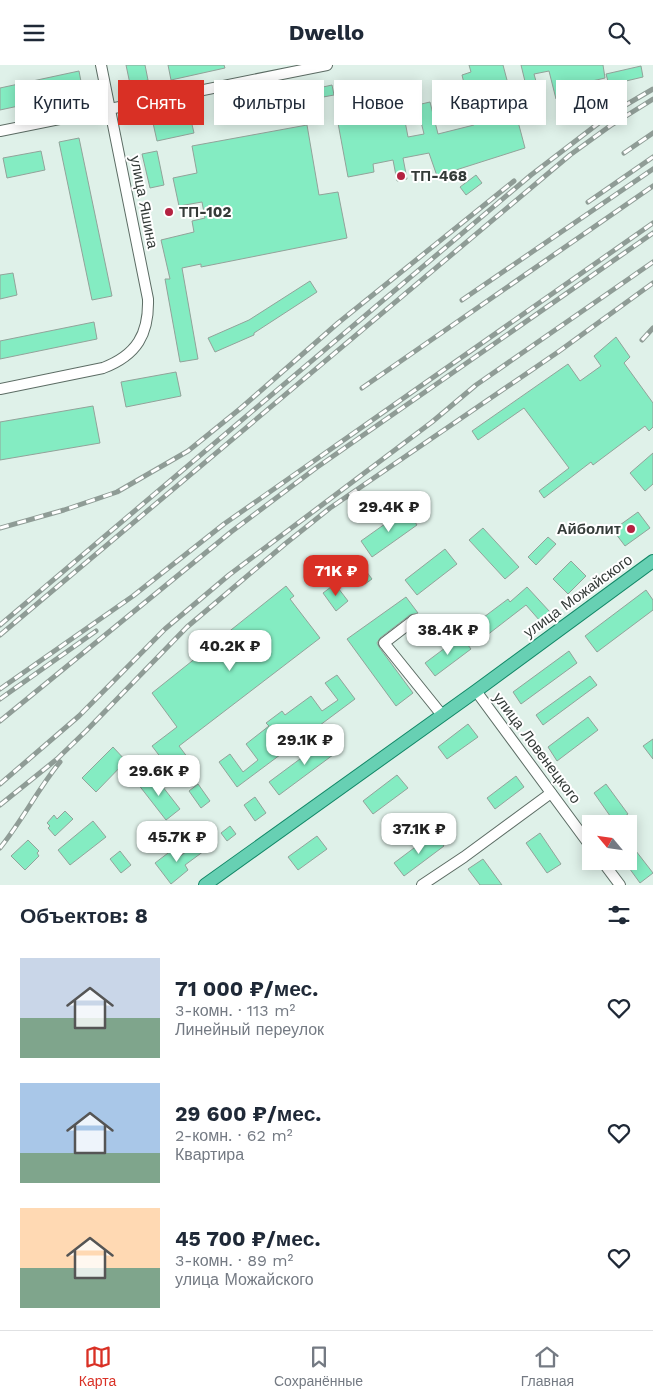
<!DOCTYPE html>
<html lang="ru">
<head>
<meta charset="utf-8">
<style>
  :root { --surface:#fff; --page:#f6f6f7; --text:#1f2937; --muted:#747a83; --line:#e0e1e3; --accent:#d93025 }
  body { margin:0; font-family:"Work Sans",sans-serif; background:var(--page); color:var(--text); height:100vh; display:flex; flex-direction:column; font-size:19px; white-space:nowrap }
  * { box-sizing:border-box; margin:0 }
  p { font-size:16px; color:var(--muted) }
  .icon { flex:none; width:28px; height:28px; fill:none; stroke:currentColor; stroke-width:2; stroke-linecap:round; stroke-linejoin:round }
  .map { position:relative; height:820px; overflow:hidden }
  .panel { display:flex; flex-direction:column; background:var(--surface); flex:1 }
  .panel>* { flex:none }
  .top-card { position:absolute; left:15px; top:15px; width:624px; height:45px; display:flex; gap:10px }
  .needle { width:32px; rotate:299deg }
  .controls { position:absolute; left:582px; top:750px; display:grid; gap:10px }
  .controls a { display:grid; place-items:center; width:55px; height:55px; border-radius:0px; background:var(--surface); box-shadow:0 2px 12px #0003; font-size:25px }
  .price { position:absolute; translate:-50% -42px; padding:0 11px; border-radius:10px; background:#fff; color:#222; font-size:16px; line-height:32px; filter:drop-shadow(0 1px 2px #0008) }
  .price::after { content:''; position:absolute; left:50%; top:30px; width:15px; height:11px; margin-left:-8px; background:inherit; clip-path:polygon(0 0,100% 0,50% 100%) }
  .price.on { background:var(--accent); color:#fff }
  ul { padding:0; list-style:none }
  li { display:flex; align-items:center; gap:15px; height:125px; padding:0 20px }
  li span { display:grid; place-items:center; flex:none; width:140px; height:100px; border-radius:0px; color:#555 }
  li>.icon { margin-inline-start:auto }
  span .icon { width:60px; height:60px; fill:#fffc; stroke-width:1 }
  li b { font-size:21px }
  h2 { display:flex; justify-content:space-between; align-items:center; height:60px; padding:0 20px; font-size:21px }
  .chip { padding:0 18px; border-radius:0px; background:var(--surface); box-shadow:0 2px 12px #0003; font-size:18px; line-height:45px }
  .chip.on { background:var(--accent); color:#fff }
  header { display:flex; justify-content:space-between; align-items:center; height:65px; padding:0 20px; background:var(--surface); font-size:22px; font-weight:700 }
  .menu { display:flex; justify-content:space-around; align-items:center; height:70px; border-top:1px solid var(--line); background:var(--surface); font-size:14px; color:var(--muted) }
  .menu a { display:grid; justify-items:center; gap:2px }
  .menu .on { color:var(--accent) }
  .map>svg:first-child { display:block }
  .building { fill:#84ecc2; stroke:#92a39a }
  .lines { fill:none; stroke-linecap:round; stroke-linejoin:round }
  .minor-casing { stroke:#5c6c64; stroke-width:12 }
  .major-casing { stroke:#138767; stroke-width:14 }
  .minor { stroke:#fff; stroke-width:10 }
  .major { stroke:#67d0b3; stroke-width:12 }
  .rail-casing { stroke:#8f9c96; stroke-width:5 }
  .rail { stroke:#fff; stroke-width:3; stroke-dasharray:9; stroke-linecap:butt }
  .poi-dot { fill:#b42241; stroke:#fff; stroke-width:2 }
  .labels { text-anchor:middle; dominant-baseline:central; stroke-width:4; stroke-linejoin:round; paint-order:stroke }
  .poi-label { font-size:15px; font-weight:bold; fill:#343b38; stroke:#fff; text-anchor:start }
  .street-label { font-size:15px; fill:#343b38; stroke:#fff }
</style>
</head>
<body>
<header><svg class="icon" aria-label="menu" viewBox="0 0 24 24"><path d="M4 6h16M4 12h16M4 18h16"/></svg>Dwello<svg class="icon" aria-label="search" viewBox="0 0 24 24"><circle cx="10" cy="10" r="6"/><path d="M15 15l6 6"/></svg></header>
<div class="map">
<svg width="653" height="820" viewBox="0 0 653 820">
  <rect width="100%" height="100%" fill="#dff1e9"/>
  <g class="building">
    <path d="M 126,0 L 145,0 L 148,15 L 130,19 Z"/>
    <path d="M 168,0 L 224,0 L 225,3 L 171,15 Z"/>
    <path d="M 469,0 L 503,0 L 525,83 L 437,111 L 429,88 L 403,93 L 407,114 L 397,116 L 393,95 L 373,99 L 374,107 L 348,112 L 335,42 L 400,30 L 408,72 L 424,69 L 417,40 L 430,37 L 438,69 L 474,60 L 462,10 L 471,7 Z"/>
    <path d="M 521,0 L 603,0 L 605,13 L 575,20 L 578,28 L 556,34 L 549,6 L 534,9 L 542,38 L 531,41 Z"/>
    <path d="M 641,1 L 643,12 L 609,20 L 606,9 Z"/>
    <path d="M 79,6 L 83,27 L 0,45 L 0,23 Z"/>
    <path d="M 332,20 L 334,30 L 307,35 L 305,26 Z"/>
    <path d="M 282,28 L 285,39 L 225,51 L 223,41 Z"/>
    <path d="M 190,51 L 194,68 L 157,76 L 153,58 Z"/>
    <path d="M 307,60 L 319,130 L 338,127 L 347,173 L 201,202 L 201,199 L 182,203 L 198,294 L 180,297 L 165,214 L 170,214 L 161,175 L 194,167 L 192,156 L 205,153 L 202,137 L 179,141 L 173,113 L 197,108 L 192,81 Z"/>
    <path d="M 79,73 L 112,231 L 92,235 L 59,77 Z"/>
    <path d="M 41,86 L 45,105 L 7,113 L 3,93 Z"/>
    <path d="M 157,86 L 164,120 L 150,123 L 142,89 Z"/>
    <path d="M 476,110 L 482,118 L 466,130 L 460,122 Z"/>
    <path d="M 13,208 L 17,230 L 0,234 L 0,210 Z"/>
    <path d="M 310,216 L 317,227 L 254,268 L 254,270 L 215,287 L 208,273 L 249,255 Z"/>
    <path d="M 94,257 L 97,274 L 0,294 L 0,276 Z"/>
    <path d="M 616,272 L 630,292 L 624,298 L 653,338 L 653,362 L 649,366 L 645,361 L 593,400 L 591,397 L 544,433 L 539,426 L 569,403 L 524,343 L 478,375 L 472,366 L 568,299 L 580,316 L 601,301 L 594,291 Z"/>
    <path d="M 176,307 L 181,331 L 126,342 L 121,317 Z"/>
    <path d="M 93,341 L 100,378 L 0,395 L 0,357 Z"/>
    <path d="M 653,388 L 653,419 L 645,426 L 630,408 Z"/>
    <path d="M 406,444 L 417,460 L 372,492 L 361,476 Z"/>
    <path d="M 638,447 L 650,463 L 625,481 L 613,465 Z"/>
    <path d="M 483,463 L 519,502 L 505,514 L 469,475 Z"/>
    <path d="M 548,472 L 556,479 L 536,500 L 528,492 Z"/>
    <path d="M 445,484 L 457,499 L 417,530 L 405,515 Z"/>
    <path d="M 571,496 L 586,511 L 568,529 L 553,514 Z"/>
    <path d="M 363,502 L 372,514 L 365,519 L 357,508 Z"/>
    <path d="M 335,519 L 348,536 L 336,546 L 323,528 Z"/>
    <path d="M 286,521 L 294,531 L 290,534 L 320,573 L 179,681 L 194,701 L 177,714 L 152,681 L 177,662 L 152,628 Z"/>
    <path d="M 527,522 L 550,547 L 540,556 L 526,540 L 482,574 L 472,561 L 508,534 L 510,537 Z"/>
    <path d="M 646,525 L 653,535 L 653,545 L 597,587 L 585,571 Z"/>
    <path d="M 406,532 L 418,548 L 410,550 L 380,573 L 377,578 L 379,582 L 413,628 L 396,641 L 347,574 Z"/>
    <path d="M 461,571 L 471,584 L 435,611 L 425,598 Z"/>
    <path d="M 569,586 L 577,598 L 521,639 L 513,627 Z"/>
    <path d="M 337,610 L 355,634 L 237,722 L 219,697 L 230,689 L 243,707 L 258,695 L 246,679 L 269,661 L 266,658 L 282,646 L 285,650 L 311,631 L 322,646 L 338,635 L 325,618 Z"/>
    <path d="M 590,611 L 597,620 L 543,660 L 536,650 Z"/>
    <path d="M 588,652 L 598,665 L 557,696 L 548,682 Z"/>
    <path d="M 468,659 L 478,672 L 447,694 L 438,682 Z"/>
    <path d="M 331,671 L 341,684 L 279,730 L 269,717 Z"/>
    <path d="M 653,674 L 653,694 L 643,681 Z"/>
    <path d="M 113,682 L 126,696 L 96,727 L 82,713 Z"/>
    <path d="M 152,708 L 180,744 L 166,755 L 138,719 Z"/>
    <path d="M 397,710 L 408,723 L 373,749 L 363,736 Z"/>
    <path d="M 516,711 L 524,722 L 495,744 L 487,733 Z"/>
    <path d="M 198,719 L 210,736 L 201,743 L 189,726 Z"/>
    <path d="M 606,719 L 628,749 L 615,758 L 594,728 Z"/>
    <path d="M 255,732 L 266,748 L 255,756 L 244,740 Z"/>
    <path d="M 65,746 L 73,754 L 55,771 L 48,763 L 50,761 L 47,758 L 54,750 L 57,754 Z"/>
    <path d="M 93,756 L 106,772 L 70,800 L 58,785 Z"/>
    <path d="M 230,761 L 236,769 L 227,776 L 221,768 Z"/>
    <path d="M 434,768 L 444,781 L 404,811 L 394,798 Z"/>
    <path d="M 540,768 L 561,799 L 547,808 L 526,778 Z"/>
    <path d="M 317,771 L 327,784 L 298,805 L 288,792 Z"/>
    <path d="M 28,775 L 39,786 L 37,788 L 39,791 L 25,805 L 11,791 Z"/>
    <path d="M 629,777 L 653,808 L 640,818 L 624,796 L 629,796 Z"/>
    <path d="M 198,778 L 204,786 L 185,800 L 188,805 L 171,819 L 155,798 L 172,785 L 179,792 Z"/>
    <path d="M 120,786 L 131,800 L 121,808 L 110,794 Z"/>
    <path d="M 483,794 L 502,820 L 480,820 L 468,804 Z"/>
  </g>
  <g class="lines">
    <defs>
      <g id="minor">
        <path d="M 0,66 L 327,0"/>
        <path d="M 0,324 L 103,303 C 137,290 149,269 148,234 L 101,0"/>
        <path d="M 414,555 L 384,578 L 442,650"/>
        <path d="M 476,626 L 591,782"/>
        <path d="M 602,796 L 620,820"/>
        <path d="M 422,820 L 464,792 L 551,728"/>
      </g>
      <path id="major" d="M 205,820 L 476,626 L 653,496"/>
    </defs>
    <use href="#minor" class="minor-casing"/>
    <use href="#major" class="major-casing"/>
    <use href="#minor" class="minor"/>
    <use href="#major" class="major"/>
    <defs>
      <g id="rail">
        <path d="M 624,88 L 653,68"/>
        <path d="M 588,137 L 653,92"/>
        <path d="M 462,235 L 653,104"/>
        <path d="M 642,275 L 653,263"/>
        <path d="M 362,323 L 653,121"/>
        <path d="M 0,463 L 64,445 L 117,427 L 188,386 L 241,343 L 338,258 L 514,116"/>
        <path d="M 0,560 L 531,110 L 612,48 L 653,24"/>
        <path d="M 0,570 L 570,90 L 610,61 L 653,34"/>
        <path d="M 0,624 L 133,531 L 224,459 L 653,158"/>
        <path d="M 0,634 L 96,566"/>
        <path d="M 0,656 L 231,467 L 316,403 L 653,168"/>
        <path d="M 0,719 L 79,651 L 165,564 L 229,510 L 432,357 L 476,320 L 653,197"/>
        <path d="M 0,740 L 57,694 L 86,666 L 187,562 L 285,479 L 330,443 L 558,287 L 653,218"/>
        <path d="M 0,783 C 22,756 38,724 60,697"/>
      </g>
    </defs>
    <use href="#rail" class="rail-casing"/>
    <use href="#rail" class="rail"/>
  </g>
  <g class="poi-dot">
    <circle cx="401" cy="111" r="5"/>
    <circle cx="169" cy="147" r="5"/>
    <circle cx="631" cy="464" r="5"/>
  </g>
  <g class="labels">
    <g class="poi-label">
      <text x="411" y="111">ТП-468</text>
      <text x="179" y="147">ТП-102</text>
      <text x="621" y="464" text-anchor="end">Айболит</text>
    </g>
    <g class="street-label">
      <text transform="translate(144 137) rotate(79)">улица Яшина</text>
      <text transform="translate(578 531) rotate(-36)">улица Можайского</text>
      <text transform="translate(537 683) rotate(53)">улица Ловенецкого</text>
    </g>
  </g>
</svg>
<div class="controls">
<a><svg class="needle" viewBox="-14 -14 28 28"><path d="M0-13l5 13h-10z" fill="#e53935"/><path d="M0 13l5-13h-10z" fill="#747a83"/></svg></a>
</div>
<b class="price" style="left:389px;top:468px">29.4K ₽</b>
<b class="price on" style="left:336px;top:532px">71K ₽</b>
<b class="price" style="left:448px;top:591px">38.4K ₽</b>
<b class="price" style="left:230px;top:607px">40.2K ₽</b>
<b class="price" style="left:305px;top:701px">29.1K ₽</b>
<b class="price" style="left:159px;top:732px">29.6K ₽</b>
<b class="price" style="left:419px;top:790px">37.1K ₽</b>
<b class="price" style="left:177px;top:798px">45.7K ₽</b>
<div class="top-card">
<a class="chip">Купить</a>
<a class="chip on">Снять</a>
<a class="chip">Фильтры</a>
<a class="chip">Новое</a>
<a class="chip">Квартира</a>
<a class="chip">Дом</a>
</div>
</div>
<section class="panel">
<h2>Объектов: 8<svg class="icon" aria-label="filters" viewBox="0 0 24 24"><path d="M4 7h16M4 17h16"/><circle cx="9" cy="7" r="2"/><circle cx="15" cy="17" r="2"/></svg></h2>
<ul>
<li><span style="background:linear-gradient(#c9d6e8 60%,#7fa58c 0)"><svg class="icon" aria-label="home" viewBox="0 0 24 24"><path d="M3 11l9-7 9 7M6 9v11h12V9"/></svg></span><div><b>71 000 ₽/мес.</b><p>3-комн. · 113 m²</p><p>Линейный переулок</p></div><svg class="icon" aria-label="heart" viewBox="0 0 24 24"><path d="M12 20l-8-8c-3-5 5-10 8-4 3-6 11-1 8 4z"/></svg></li>
<li><span style="background:linear-gradient(#a9c7e8 70%,#7fa58c 0)"><svg class="icon" aria-label="home" viewBox="0 0 24 24"><path d="M3 11l9-7 9 7M6 9v11h12V9"/></svg></span><div><b>29 600 ₽/мес.</b><p>2-комн. · 62 m²</p><p>Квартира</p></div><svg class="icon" aria-label="heart" viewBox="0 0 24 24"><path d="M12 20l-8-8c-3-5 5-10 8-4 3-6 11-1 8 4z"/></svg></li>
<li><span style="background:linear-gradient(#ffd9b3 60%,#7fa58c 0)"><svg class="icon" aria-label="home" viewBox="0 0 24 24"><path d="M3 11l9-7 9 7M6 9v11h12V9"/></svg></span><div><b>45 700 ₽/мес.</b><p>3-комн. · 89 m²</p><p>улица Можайского</p></div><svg class="icon" aria-label="heart" viewBox="0 0 24 24"><path d="M12 20l-8-8c-3-5 5-10 8-4 3-6 11-1 8 4z"/></svg></li>
</ul>
</section>
<nav class="menu">
<a class="on"><svg class="icon" aria-label="map" viewBox="0 0 24 24"><path d="M3 6l6-2 6 2 6-2v14l-6 2-6-2-6 2zM9 4v14M15 6v14"/></svg>Карта</a>
<a><svg class="icon" aria-label="saved" viewBox="0 0 24 24"><path d="M7 4h10v16l-5-4-5 4z"/></svg>Сохранённые</a>
<a><svg class="icon" aria-label="home" viewBox="0 0 24 24"><path d="M3 11l9-7 9 7M6 9v11h12V9"/></svg>Главная</a>
</nav>
</body>
</html>
